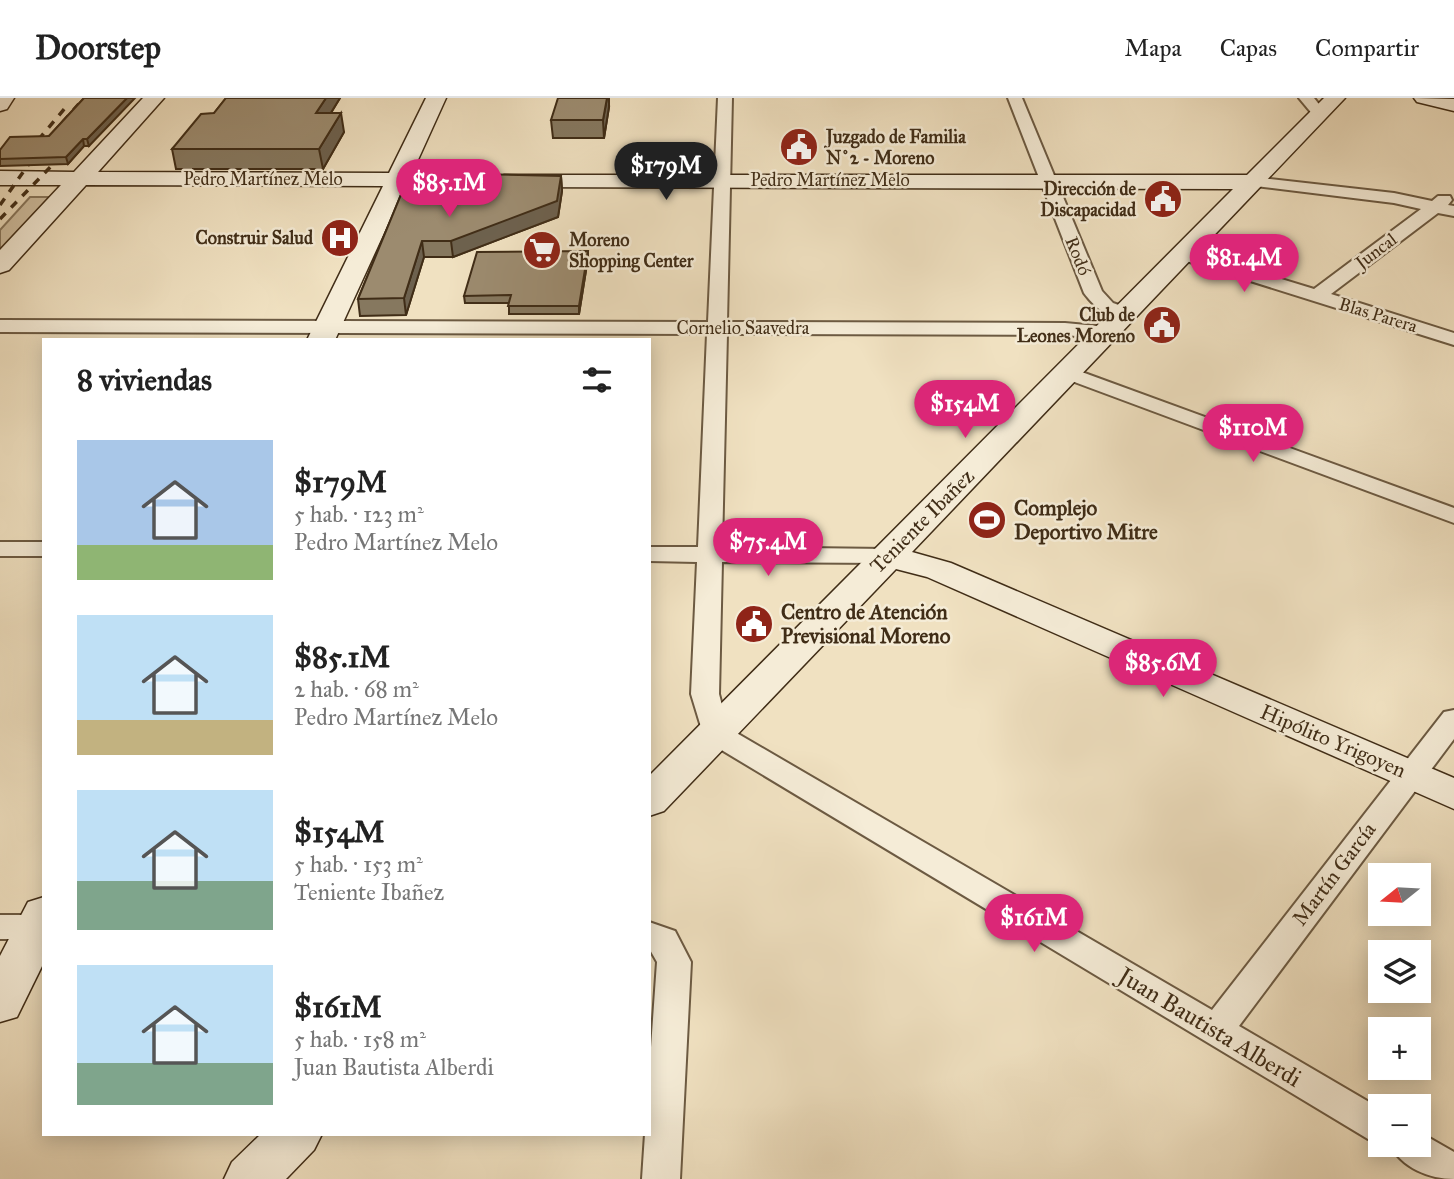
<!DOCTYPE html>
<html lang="es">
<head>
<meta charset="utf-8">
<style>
  :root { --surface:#fff; --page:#f2f2f2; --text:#222; --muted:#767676; --line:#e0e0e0; --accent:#db2777 }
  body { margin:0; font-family:"IM FELL Great Primer",serif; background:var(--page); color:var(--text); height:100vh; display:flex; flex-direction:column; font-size:26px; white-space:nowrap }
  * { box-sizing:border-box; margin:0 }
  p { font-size:23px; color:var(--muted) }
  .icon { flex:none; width:38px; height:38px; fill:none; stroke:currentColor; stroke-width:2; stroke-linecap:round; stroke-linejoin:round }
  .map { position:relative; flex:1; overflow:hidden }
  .sheet { position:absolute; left:42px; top:240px; width:609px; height:798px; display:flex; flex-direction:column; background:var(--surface); border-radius:0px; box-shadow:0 4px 18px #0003 }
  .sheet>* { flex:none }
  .needle { width:46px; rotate:252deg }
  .controls { position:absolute; left:1368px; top:765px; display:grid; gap:14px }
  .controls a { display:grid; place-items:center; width:63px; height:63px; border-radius:0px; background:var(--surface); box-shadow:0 4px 18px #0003; font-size:35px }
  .price { position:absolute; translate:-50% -60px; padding:0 16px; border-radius:24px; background:var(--accent); color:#fff; font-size:23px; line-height:46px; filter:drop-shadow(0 2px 4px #0008) }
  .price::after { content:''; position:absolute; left:50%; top:42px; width:21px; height:16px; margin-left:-10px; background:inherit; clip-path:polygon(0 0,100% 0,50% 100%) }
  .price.current { background:#222; color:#fff }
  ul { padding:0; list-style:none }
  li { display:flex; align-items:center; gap:21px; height:175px; padding:0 35px }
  li span { display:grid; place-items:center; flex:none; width:196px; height:140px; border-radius:0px; color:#555 }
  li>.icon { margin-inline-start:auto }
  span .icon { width:84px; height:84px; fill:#fffc; stroke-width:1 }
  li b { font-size:30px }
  h2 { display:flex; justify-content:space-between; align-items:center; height:84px; padding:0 35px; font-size:30px }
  header { display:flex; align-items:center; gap:42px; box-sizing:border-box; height:98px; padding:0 35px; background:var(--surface); border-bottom:2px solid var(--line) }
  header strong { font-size:33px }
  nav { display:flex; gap:38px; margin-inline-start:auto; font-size:24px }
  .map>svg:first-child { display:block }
  .green { fill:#d2c2a4; stroke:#89785e; stroke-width:2 }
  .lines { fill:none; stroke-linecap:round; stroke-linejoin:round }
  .street-casing { stroke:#6c5a42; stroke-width:4 }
  .secondary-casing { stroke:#402d17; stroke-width:3 }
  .street { fill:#f5ecd7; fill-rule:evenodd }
  .secondary { fill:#f5ecd7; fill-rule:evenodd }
  .rail { stroke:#402d17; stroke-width:3.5; stroke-dasharray:8 8; stroke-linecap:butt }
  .wall { fill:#86785f; stroke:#402d17; stroke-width:2 }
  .shaded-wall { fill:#6d614e; stroke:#402d17; stroke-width:2 }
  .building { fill:#9c8b6f; stroke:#402d17; stroke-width:2 }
  .labels { text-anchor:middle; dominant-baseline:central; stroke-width:5; stroke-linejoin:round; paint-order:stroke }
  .far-poi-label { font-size:18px; font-weight:bold; fill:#402d17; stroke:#f5ecd7; text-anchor:end }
  .far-street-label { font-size:18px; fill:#402d17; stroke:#f5ecd7 }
  .poi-label { font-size:21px; font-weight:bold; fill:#402d17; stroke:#f5ecd7; text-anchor:start }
  .street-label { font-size:21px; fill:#402d17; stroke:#f5ecd7 }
  .near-street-label { font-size:24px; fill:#402d17; stroke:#f5ecd7 }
</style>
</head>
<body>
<header>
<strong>Doorstep</strong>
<nav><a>Mapa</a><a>Capas</a><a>Compartir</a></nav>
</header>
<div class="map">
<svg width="1454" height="1081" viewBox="0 0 1454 1081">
  <rect width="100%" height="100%" fill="#f0e1c1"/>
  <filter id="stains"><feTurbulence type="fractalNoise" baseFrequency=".00286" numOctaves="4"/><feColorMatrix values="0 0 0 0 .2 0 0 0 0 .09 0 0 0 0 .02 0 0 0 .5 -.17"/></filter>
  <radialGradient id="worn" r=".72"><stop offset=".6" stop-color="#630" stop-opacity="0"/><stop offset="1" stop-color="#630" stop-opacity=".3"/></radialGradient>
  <path class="green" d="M 30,99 L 53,99 L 0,157 L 0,132 Z"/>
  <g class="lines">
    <defs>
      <g id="street">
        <path d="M 718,0 L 732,0 L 727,224 L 1065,225 L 1108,229 L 1118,235 L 1108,241 L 1065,237 L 727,236 L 722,449 L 887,451 L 896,453 L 899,458 L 896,463 L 887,465 L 722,464 L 719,596 L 728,630 L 1212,912 L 1444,614 L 1454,612 L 1454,641 L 1239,928 L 1381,1011 L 1381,1046 L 1368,1041 L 705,642 L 691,596 L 697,464 L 649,463 L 649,449 L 698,449 L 707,236 L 0,234 L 0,222 L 708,224 Z"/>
        <path d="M 1008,0 L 1022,0 L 1102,193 L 1113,205 L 1133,212 L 1136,216 L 1133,220 C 1113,225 1095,210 1084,195 Z"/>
        <path d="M 1299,0 L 1314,0 L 1326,15 L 1319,19 L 1314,18 Z"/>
        <path d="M 1253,79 L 1394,95 L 1432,103 L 1438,98 L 1450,98 L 1452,102 L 1448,107 L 1454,108 L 1454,118 L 1438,115 L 1331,196 L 1454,235 L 1454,247 L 1177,160 L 1174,156 L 1177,152 L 1183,151 L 1314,191 L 1421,111 L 1394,105 L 1247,87 L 1245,84 Z"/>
        <path d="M 1068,269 L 1454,410 L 1454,425 L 1061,279 L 1058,275 L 1061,271 Z"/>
        <rect x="0" y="444" width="44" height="14"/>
        <rect x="0" y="817" width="44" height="24"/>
        <path d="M 649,824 L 675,833 L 691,864 L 680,1081 L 642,1081 L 645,1036 L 649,1036 L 649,978 L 657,864 L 649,850 Z"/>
        <path d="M 1419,1034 L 1454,1054 L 1454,1081 C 1430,1081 1401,1070 1390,1046 L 1419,1046 Z"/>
      </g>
      <g id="secondary">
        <path d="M 0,0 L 14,0 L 7,11 L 0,13 Z"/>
        <path d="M 143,0 L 164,0 L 98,74 L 389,75 L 426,0 L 446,0 L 412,75 L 465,77 L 468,82 L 465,87 L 457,89 L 405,89 L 335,242 L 307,242 L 383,88 L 86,87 L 9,172 L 0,175 L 0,152 L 61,87 L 0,87 L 0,73 L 74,74 Z"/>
        <path d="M 1324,0 L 1345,0 L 912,454 L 951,465 L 1454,680 L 1454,711 L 927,479 L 896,471 L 664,713 L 649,718 L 649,678 L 1233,91 L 512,89 L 504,87 L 501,82 L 504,77 L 1247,77 Z"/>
        <path d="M 1414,0 L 1454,1 L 1454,13 L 1417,4 Z"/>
        <path d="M 44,799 L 44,864 L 17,919 L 0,924 L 0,858 L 28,804 Z"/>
        <path d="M 261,1036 L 322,1036 L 314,1052 L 286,1081 L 224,1081 L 232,1064 Z"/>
      </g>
    </defs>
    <use href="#street" class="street-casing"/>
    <use href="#secondary" class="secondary-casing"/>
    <use href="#street" class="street"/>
    <use href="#secondary" class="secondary"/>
    <g class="rail">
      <path d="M 63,24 L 84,0"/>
      <path d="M 28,54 L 66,9"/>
      <path d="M 0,107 L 38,53"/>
      <path d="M 0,121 L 66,53"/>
    </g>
  </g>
  <g class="wall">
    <path d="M 84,0 L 89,48 L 84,48 L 68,66 L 0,68 L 0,52 L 49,38 Z"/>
    <path d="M 226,0 L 340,0 L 331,15 L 344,34 L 323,71 L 176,71 L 172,51 L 214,15 Z"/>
    <path d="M 609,9 L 604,40 L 553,40 L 551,22 Z"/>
    <path d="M 561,78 L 562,93 L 558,119 L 453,159 L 424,159 L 406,217 L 360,218 L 358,201 L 407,82 Z"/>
    <path d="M 588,160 L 579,216 L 509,216 L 509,205 L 465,205 L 464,198 Z"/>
  </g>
  <g class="shaded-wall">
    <path d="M 127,0 L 135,0 L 89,48 L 87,41 Z"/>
    <path d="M 326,0 L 340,0 L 319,34 L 316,15 Z"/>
    <path d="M 607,0 L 609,0 L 609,9 L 604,40 L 603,22 Z"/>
    <path d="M 341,15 L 344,34 L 323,71 L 319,51 Z"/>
    <path d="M 83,41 L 84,48 L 68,66 L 66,59 Z"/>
    <path d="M 561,78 L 562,93 L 558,119 L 453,159 L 451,143 Z"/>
    <path d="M 422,143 L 424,159 L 406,217 L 404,200 Z"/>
    <path d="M 588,153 L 588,160 L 579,216 L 579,208 Z"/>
  </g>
  <g class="building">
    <path d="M 84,0 L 127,0 L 87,41 L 83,41 L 66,59 L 0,61 L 0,52 L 10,39 L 49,38 Z"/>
    <path d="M 226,0 L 326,0 L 316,15 L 341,15 L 319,51 L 172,51 L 201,16 L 214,15 Z"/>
    <path d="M 558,0 L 607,0 L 603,22 L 551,22 Z"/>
    <path d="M 431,75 L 561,78 L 557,103 L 451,143 L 422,143 L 404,200 L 358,201 L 407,82 Z"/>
    <path d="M 588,153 L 579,208 L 508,208 L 511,197 L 464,198 L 477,154 Z"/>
  </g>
  <defs>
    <symbol id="civic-disc" viewBox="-11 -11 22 22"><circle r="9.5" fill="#8f2418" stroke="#f5ecd7"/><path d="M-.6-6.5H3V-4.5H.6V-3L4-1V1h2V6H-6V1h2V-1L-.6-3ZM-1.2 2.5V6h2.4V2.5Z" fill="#fff"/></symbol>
    <symbol id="hospital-disc" viewBox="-11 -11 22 22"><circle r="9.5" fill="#8f2418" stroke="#f5ecd7"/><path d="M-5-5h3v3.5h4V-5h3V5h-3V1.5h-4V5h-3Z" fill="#fff"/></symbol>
    <symbol id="supermarket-disc" viewBox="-11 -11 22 22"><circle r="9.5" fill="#8f2418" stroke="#f5ecd7"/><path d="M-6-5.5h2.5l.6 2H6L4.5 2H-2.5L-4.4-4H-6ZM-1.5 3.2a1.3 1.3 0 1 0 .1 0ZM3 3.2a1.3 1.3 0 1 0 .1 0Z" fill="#fff"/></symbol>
    <symbol id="stadium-disc" viewBox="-11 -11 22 22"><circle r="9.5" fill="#8f2418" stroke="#f5ecd7"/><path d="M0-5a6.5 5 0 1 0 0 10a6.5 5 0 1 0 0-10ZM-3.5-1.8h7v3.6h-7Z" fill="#fff"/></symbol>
  </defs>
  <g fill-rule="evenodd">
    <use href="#civic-disc" x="777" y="27" width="44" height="44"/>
    <use href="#civic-disc" x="1141" y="79" width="44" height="44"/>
    <use href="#hospital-disc" x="318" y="118" width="44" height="44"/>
    <use href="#supermarket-disc" x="520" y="130" width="44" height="44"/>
    <use href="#civic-disc" x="1140" y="205" width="44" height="44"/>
    <use href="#stadium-disc" x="965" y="400" width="44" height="44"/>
    <use href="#civic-disc" x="732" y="504" width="44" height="44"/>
  </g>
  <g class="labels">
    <g class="far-poi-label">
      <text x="826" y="39" text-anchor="start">Juzgado de Familia<tspan x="826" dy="21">N˚2 - Moreno</tspan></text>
      <text x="1136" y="91">Dirección de<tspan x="1136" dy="21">Discapacidad</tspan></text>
      <text x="313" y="140">Construir Salud</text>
      <text x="569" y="142" text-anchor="start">Moreno<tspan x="569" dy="21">Shopping Center</tspan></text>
      <text x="1135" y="217">Club de<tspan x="1135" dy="21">Leones Moreno</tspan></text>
    </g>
    <g class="far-street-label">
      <text x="263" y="81">Pedro Martínez Melo</text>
      <text x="830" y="82">Pedro Martínez Melo</text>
      <text transform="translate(1376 153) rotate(-37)">Juncal</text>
      <text transform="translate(1078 158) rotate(68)">Rodó</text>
      <text transform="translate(1378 217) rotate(17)">Blas Parera</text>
      <text x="743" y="230">Cornelio Saavedra</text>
    </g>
    <g class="poi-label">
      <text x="1014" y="410">Complejo<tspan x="1014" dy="24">Deportivo Mitre</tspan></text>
      <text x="781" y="514">Centro de Atención<tspan x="781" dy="24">Previsional Moreno</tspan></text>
    </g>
    <g class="street-label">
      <text transform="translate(922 423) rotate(-45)">Teniente Ibañez</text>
      <text transform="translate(1333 643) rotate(23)">Hipólito Yrigoyen</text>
      <text transform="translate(1334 776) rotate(-53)">Martín García</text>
    </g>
    <g class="near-street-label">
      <text transform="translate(1210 929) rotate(31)">Juan Bautista Alberdi</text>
    </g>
  </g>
  <rect width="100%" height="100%" filter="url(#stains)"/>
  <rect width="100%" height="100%" fill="url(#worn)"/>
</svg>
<div class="controls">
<a><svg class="needle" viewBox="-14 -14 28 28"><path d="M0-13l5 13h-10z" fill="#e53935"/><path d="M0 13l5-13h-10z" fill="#767676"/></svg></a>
<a><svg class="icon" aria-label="layers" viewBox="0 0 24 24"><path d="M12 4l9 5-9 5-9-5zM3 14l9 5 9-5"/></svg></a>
<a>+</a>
<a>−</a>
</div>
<b class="price current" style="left:666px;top:104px">$179M</b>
<b class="price" style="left:449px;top:121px">$85.1M</b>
<b class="price" style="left:1244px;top:196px">$81.4M</b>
<b class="price" style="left:965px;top:342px">$154M</b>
<b class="price" style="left:1253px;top:366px">$110M</b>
<b class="price" style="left:768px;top:480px">$75.4M</b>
<b class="price" style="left:1163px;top:601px">$85.6M</b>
<b class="price" style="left:1034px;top:856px">$161M</b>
<section class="sheet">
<h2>8 viviendas<svg class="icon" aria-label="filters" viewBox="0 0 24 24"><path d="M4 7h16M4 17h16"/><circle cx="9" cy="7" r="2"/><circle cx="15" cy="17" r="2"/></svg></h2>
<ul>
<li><span style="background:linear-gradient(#a9c7e8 75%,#8fb573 0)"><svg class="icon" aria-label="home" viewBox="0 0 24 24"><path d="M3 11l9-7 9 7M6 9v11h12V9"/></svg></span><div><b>$179M</b><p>5 hab. · 123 m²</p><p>Pedro Martínez Melo</p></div></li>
<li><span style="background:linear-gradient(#bfe0f5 75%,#c2b280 0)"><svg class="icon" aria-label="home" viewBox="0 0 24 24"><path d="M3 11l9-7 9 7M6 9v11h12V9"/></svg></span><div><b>$85.1M</b><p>2 hab. · 68 m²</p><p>Pedro Martínez Melo</p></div></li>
<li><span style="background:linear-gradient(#bfe0f5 65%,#7fa58c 0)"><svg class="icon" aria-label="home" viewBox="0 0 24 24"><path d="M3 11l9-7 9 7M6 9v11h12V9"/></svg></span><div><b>$154M</b><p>5 hab. · 153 m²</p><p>Teniente Ibañez</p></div></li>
<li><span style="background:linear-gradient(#bfe0f5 70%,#7fa58c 0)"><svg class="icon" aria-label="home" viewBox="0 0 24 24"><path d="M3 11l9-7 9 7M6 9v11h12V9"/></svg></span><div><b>$161M</b><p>5 hab. · 158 m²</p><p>Juan Bautista Alberdi</p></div></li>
</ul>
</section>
</div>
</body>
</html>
